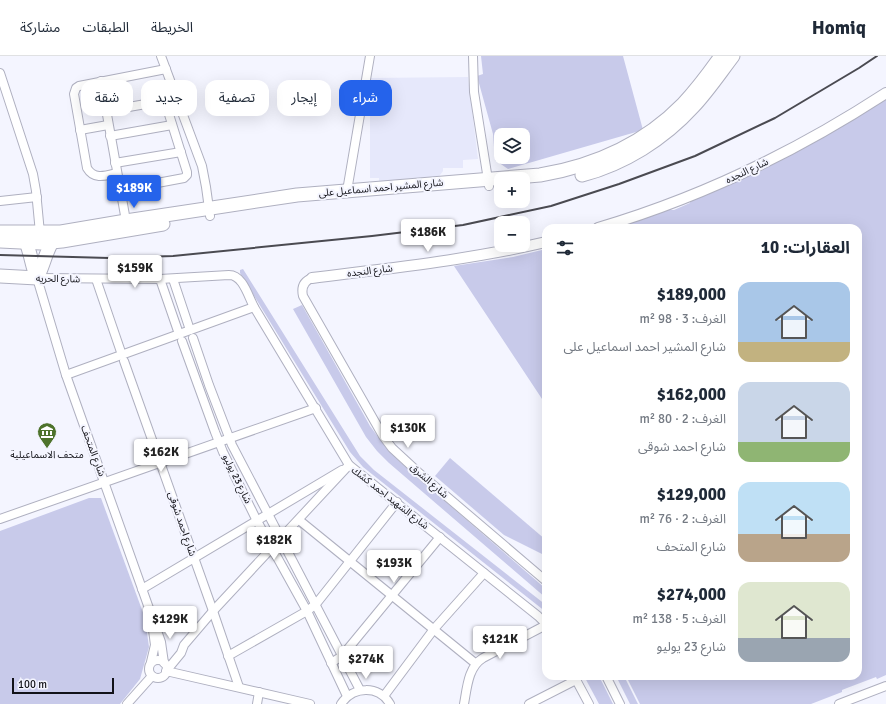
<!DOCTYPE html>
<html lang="ar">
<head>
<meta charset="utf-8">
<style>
  :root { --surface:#fff; --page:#f6f6f7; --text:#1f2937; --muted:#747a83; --line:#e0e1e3; --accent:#2563eb }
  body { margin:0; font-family:Signika,"Noto Sans Arabic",sans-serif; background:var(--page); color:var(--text); direction:rtl; height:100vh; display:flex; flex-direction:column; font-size:15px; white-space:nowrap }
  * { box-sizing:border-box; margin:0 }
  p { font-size:13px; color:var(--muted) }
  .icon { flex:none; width:22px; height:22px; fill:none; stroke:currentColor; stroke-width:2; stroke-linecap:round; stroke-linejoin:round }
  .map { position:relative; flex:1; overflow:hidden; direction:ltr }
  .panel { position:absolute; left:542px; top:168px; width:320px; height:456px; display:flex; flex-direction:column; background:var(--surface); border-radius:12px; box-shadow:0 4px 16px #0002; direction:rtl }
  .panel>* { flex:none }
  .guide { position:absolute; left:12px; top:24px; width:380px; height:36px; direction:rtl; display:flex; gap:8px }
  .buttons { position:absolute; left:494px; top:72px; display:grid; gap:8px }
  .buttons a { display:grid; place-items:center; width:36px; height:36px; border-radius:8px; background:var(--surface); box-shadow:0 4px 16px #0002; font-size:20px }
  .scale { position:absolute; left:12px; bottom:10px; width:102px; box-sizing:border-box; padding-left:4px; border:2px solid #121218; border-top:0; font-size:11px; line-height:14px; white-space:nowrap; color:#121218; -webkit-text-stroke:3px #f4f5ff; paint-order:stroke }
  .price { position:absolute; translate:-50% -34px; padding:0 9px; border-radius:4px; background:#fff; color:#222; font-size:13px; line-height:26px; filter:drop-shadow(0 1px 2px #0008) }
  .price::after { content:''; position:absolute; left:50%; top:24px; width:12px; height:9px; margin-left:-6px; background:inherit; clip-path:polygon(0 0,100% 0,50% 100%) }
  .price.selected { background:var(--accent); color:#fff }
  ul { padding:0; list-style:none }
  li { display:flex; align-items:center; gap:12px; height:100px; padding:0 12px }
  li span { display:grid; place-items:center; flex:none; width:112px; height:80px; border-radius:12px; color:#555 }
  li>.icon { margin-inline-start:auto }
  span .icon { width:48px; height:48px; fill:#fffc; stroke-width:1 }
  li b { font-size:17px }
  h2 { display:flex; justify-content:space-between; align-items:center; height:48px; padding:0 12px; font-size:17px }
  .tag { padding:0 14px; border-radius:12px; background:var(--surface); box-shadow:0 4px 16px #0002; font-size:14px; line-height:36px }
  .tag.selected { background:var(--accent); color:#fff }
  header { display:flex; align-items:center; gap:24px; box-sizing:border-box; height:56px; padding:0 20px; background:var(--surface); border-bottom:1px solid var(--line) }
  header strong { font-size:19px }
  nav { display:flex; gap:22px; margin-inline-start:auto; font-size:14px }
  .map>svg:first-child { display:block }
  .built { fill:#e6e8fb }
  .green { fill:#c8caea; fill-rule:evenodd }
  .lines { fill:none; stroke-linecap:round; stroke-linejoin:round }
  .minor-casing { stroke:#afb0c0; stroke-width:10 }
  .tertiary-casing { stroke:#afb0c0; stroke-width:12 }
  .primary-casing { stroke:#afb0c0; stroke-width:15 }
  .minor { stroke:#fff; stroke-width:8 }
  .tertiary { stroke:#fff; stroke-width:10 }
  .primary { stroke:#fff; stroke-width:13 }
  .rail { stroke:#4a4a51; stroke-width:2 }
  .labels { text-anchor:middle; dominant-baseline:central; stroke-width:4; stroke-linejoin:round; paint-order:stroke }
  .street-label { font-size:10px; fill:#121218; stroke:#f4f5ff }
  .poi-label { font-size:10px; fill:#121218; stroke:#f4f5ff }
</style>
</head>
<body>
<header>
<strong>Homiq</strong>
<nav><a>الخريطة</a><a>الطبقات</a><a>مشاركة</a></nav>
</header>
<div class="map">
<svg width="886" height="648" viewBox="0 0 886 648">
  <rect width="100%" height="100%" fill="#f4f5ff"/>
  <path class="built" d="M 468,21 L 478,103 L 463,104 L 463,112 L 443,112 L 443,115 L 437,123 L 379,128 L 379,122 L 370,122 L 370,22 Z"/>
  <g class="green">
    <path d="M 481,0 L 623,0 L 643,74 L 508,113 L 495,104 L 493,78 L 477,20 L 483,18 ZM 501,79 L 523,79 L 523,101 L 501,101 Z"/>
    <path d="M 886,42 L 886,619 L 877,623 L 876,621 L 847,632 L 842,634 L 842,636 L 811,648 L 640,648 L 626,620 L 858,620 L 858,172 L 616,172 L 670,153 L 672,154 L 674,154 L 690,147 L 690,145 C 712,136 734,127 755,117 C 800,95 844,69 886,42 Z"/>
    <path d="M 546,193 L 546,349 L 454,210 L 513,201 Z"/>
    <path d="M 243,213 L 360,400 L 374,414 L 546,549 L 546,556 L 363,411 L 350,396 L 240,217 L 240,214 Z"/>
    <path d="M 302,249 L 370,370 L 387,393 L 400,406 L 546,533 L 546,542 L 389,407 L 377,395 L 366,381 L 293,253 Z"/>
    <path d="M 450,402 L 546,484 L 546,500 L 504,479 L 435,420 Z"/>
    <path d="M 89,442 L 101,442 L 145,562 L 149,591 L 140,623 L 120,648 L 0,648 L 0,475 Z"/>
    <path d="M 584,620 L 599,620 L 613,648 L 599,648 Z"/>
    <path d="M 616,620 L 624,620 L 638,648 L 630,648 Z"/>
  </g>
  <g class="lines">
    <defs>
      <g id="minor">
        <path d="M 161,0 L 202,110 L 206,131 L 210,160"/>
        <path d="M 473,0 L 474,36 L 489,130"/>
        <path d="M 0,17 L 33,118 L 36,135 L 40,177"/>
        <path d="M 101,25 L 126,165"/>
        <path d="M 106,55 L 157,46 L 163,47 L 167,52 L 187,116 L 187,119 L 184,122 L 120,134"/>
        <path d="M 80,74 L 108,69"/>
        <path d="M 110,80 L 172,69"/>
        <path d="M 115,107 L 181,96"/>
        <path d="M 117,117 C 105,120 94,124 87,112 L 74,38 L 76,32 L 79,30 L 166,13"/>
        <path d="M 347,135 L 370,0"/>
        <path d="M 0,145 L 37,141"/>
        <path d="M 312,222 C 304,225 301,231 303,240 L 383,380 L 392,392 L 418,416 L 546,525"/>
        <path d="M 96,223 L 122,299"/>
        <path d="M 160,223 L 179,278"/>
        <path d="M 173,223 L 190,274"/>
        <path d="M 193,282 L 209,329 L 232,389 L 360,634"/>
        <path d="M 182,285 L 215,376 L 223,396 L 257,465 L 307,555 L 347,640"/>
        <path d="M 124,305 L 213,555 L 239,631"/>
        <path d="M 66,319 L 254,251"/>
        <path d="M 0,463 L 316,352"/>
        <path d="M 299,464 L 475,607"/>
        <path d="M 142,533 L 342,414"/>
        <path d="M 228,600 L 307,555 L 316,548 L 397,446"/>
        <circle cx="158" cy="613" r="9"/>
        <path d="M 151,606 L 155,589 L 153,574"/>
        <path d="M 164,607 L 161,586 L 66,319 L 37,222 L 160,223 L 229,219 C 243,219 248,240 254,251 L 349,409 L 538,560 L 546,568"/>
        <path d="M 331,607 L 342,600 L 440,481"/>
        <path d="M 167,614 L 181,597 L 184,589 L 213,555 L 349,409"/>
        <path d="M 166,615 L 310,648"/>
        <path d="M 574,620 L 589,648"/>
        <path d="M 606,620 L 620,648"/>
        <path d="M 384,640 L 434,573 L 484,517"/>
        <path d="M 127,648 L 152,620"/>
        <path d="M 257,648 L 259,636"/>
        <path d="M 341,648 C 353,630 379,629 390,648"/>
        <path d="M 464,648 C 467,632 468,611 483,602 L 546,569"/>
        <path d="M 529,648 L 576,624"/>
        <path d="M 839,648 L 886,630"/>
      </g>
      <g id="tertiary">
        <path d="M 598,172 C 700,142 797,95 886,37"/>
        <path d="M 312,222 C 391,212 469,204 546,186"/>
      </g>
      <g id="primary">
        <path d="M 582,119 C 624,108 664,83 693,51 C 708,35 720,17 733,0"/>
        <path d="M 0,176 L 61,176 L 126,165 L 297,139 L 540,119 C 594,110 644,88 683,48 C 697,33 709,17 721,0"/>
        <path d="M 0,185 L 41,187 L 62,185 L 163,168"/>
        <path d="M 26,186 C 31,198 32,211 37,222"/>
        <path d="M 0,220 L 37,222"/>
        <path d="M 37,222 C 43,211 45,198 52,186"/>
      </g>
    </defs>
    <use href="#minor" class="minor-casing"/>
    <use href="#tertiary" class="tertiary-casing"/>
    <use href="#primary" class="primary-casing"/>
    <use href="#minor" class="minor"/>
    <use href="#tertiary" class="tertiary"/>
    <use href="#primary" class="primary"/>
    <path class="rail" d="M 0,199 L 109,202 L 173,200 L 372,180 L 463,169 L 551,150 L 619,128 L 695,100 L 775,62 L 859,12 L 877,0"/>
  </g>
  <defs>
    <symbol id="museum-pin" viewBox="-11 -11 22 30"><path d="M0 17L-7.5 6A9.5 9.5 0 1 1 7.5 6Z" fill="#4e732c" stroke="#f4f5ff"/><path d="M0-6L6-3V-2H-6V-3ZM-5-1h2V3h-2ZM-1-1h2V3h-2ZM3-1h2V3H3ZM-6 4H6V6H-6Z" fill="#fff"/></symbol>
  </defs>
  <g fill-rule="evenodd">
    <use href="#museum-pin" x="36" y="365" width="22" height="30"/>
  </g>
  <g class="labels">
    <g class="street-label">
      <text transform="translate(747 115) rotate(-25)">شارع النجده</text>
      <text transform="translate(381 132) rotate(-5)">شارع المشير احمد اسماعيل على</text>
      <text transform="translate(370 215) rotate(-7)">شارع النجده</text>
      <text transform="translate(58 223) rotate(1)">شارع الحريه</text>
      <text transform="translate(93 395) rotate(70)">شارع المتحف</text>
      <text transform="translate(237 423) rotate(64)">شارع 23 يوليو</text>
      <text transform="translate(429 425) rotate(41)">شارع الشرق</text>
      <text transform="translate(390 442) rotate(38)">شارع الشهيد احمد كشك</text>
      <text transform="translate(182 468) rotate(71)">شارع احمد شوقى</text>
    </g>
    <g class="poi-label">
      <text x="47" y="399">متحف الاسماعيلية</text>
    </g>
  </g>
</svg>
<div class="buttons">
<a><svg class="icon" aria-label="layers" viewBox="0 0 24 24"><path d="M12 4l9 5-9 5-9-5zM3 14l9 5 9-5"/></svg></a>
<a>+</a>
<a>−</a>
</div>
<div class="scale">100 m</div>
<b class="price selected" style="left:134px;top:153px">$189K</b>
<b class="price" style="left:428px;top:197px">$186K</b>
<b class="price" style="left:135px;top:233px">$159K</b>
<b class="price" style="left:408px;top:393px">$130K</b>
<b class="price" style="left:161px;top:417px">$162K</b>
<b class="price" style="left:274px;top:505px">$182K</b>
<b class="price" style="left:394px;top:528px">$193K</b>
<b class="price" style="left:170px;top:584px">$129K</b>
<b class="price" style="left:500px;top:604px">$121K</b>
<b class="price" style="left:366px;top:624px">$274K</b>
<div class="guide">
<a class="tag selected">شراء</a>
<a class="tag">إيجار</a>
<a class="tag">تصفية</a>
<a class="tag">جديد</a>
<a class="tag">شقة</a>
</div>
<section class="panel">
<h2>العقارات: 10<svg class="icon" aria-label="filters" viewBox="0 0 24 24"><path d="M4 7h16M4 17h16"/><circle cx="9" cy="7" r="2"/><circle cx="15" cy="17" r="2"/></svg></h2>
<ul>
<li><span style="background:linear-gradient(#a9c7e8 75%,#c2b280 0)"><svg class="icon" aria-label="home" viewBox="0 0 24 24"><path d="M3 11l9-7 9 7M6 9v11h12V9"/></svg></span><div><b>$189,000</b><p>الغرف: 3 · 98 m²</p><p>شارع المشير احمد اسماعيل على</p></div></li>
<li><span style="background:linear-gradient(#c9d6e8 75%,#8fb573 0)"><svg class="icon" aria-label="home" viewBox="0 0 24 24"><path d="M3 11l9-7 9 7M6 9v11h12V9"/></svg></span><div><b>$162,000</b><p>الغرف: 2 · 80 m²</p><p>شارع احمد شوقى</p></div></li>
<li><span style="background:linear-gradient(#bfe0f5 65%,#b9a48a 0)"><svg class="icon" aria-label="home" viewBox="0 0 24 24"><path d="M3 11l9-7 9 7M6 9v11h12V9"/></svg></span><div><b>$129,000</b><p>الغرف: 2 · 76 m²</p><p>شارع المتحف</p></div></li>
<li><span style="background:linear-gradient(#dfe7d0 70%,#9aa5b1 0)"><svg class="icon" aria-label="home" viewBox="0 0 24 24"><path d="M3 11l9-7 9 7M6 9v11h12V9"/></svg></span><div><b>$274,000</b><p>الغرف: 5 · 138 m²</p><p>شارع 23 يوليو</p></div></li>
</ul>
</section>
</div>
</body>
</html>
